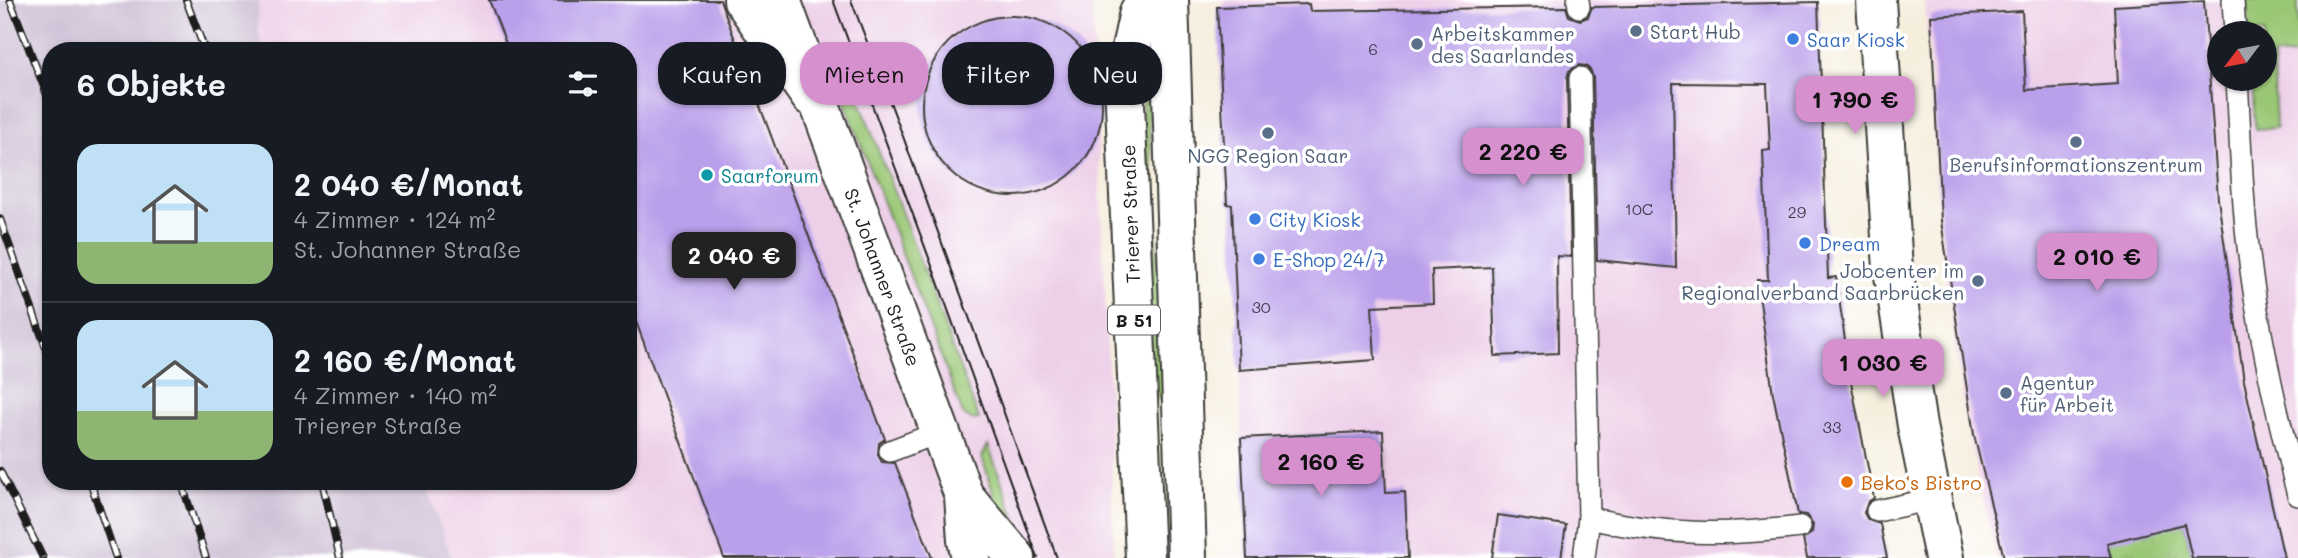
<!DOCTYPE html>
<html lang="de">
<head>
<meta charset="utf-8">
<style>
  :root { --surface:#171b24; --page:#20242c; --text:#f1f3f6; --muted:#9ea1a6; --line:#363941; --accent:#d690ce }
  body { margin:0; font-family:Mali,sans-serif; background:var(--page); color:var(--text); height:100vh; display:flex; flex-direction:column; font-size:26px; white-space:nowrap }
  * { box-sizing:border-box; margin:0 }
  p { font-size:23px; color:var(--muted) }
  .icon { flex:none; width:38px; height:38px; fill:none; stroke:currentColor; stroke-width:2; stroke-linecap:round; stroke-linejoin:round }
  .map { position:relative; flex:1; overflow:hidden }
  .panel { position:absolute; left:42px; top:42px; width:595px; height:448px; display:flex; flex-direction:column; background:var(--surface); border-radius:28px; box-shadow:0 2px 5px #0004 }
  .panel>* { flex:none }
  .guide { position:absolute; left:658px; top:42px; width:665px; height:63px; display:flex; gap:14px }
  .needle { width:46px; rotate:238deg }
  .fabs { position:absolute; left:2207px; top:21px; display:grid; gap:14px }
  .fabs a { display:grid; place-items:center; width:70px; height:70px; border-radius:50%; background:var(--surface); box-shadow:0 2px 5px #0004; font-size:35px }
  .price { position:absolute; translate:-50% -60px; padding:0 16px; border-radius:14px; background:var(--accent); color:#111; font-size:23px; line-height:46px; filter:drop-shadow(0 2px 4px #0008) }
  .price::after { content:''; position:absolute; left:50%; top:42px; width:21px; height:16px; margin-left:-10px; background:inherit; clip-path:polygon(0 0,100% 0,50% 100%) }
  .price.on { background:#222; color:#fff }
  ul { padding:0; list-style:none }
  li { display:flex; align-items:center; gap:21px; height:175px; padding:0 35px }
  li+li { border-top:2px solid var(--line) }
  li span { display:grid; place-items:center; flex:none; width:196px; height:140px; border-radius:21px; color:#555 }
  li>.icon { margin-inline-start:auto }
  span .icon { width:84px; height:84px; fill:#fffc; stroke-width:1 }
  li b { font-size:30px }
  h2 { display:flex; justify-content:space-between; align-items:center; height:84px; padding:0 35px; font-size:30px }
  .tag { padding:0 24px; border-radius:28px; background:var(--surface); box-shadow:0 2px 5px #0004; font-size:24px; line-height:63px }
  .tag.on { background:var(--accent); color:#111 }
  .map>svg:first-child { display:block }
  .built { fill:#edd0e8; fill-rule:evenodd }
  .railway { fill:#ccbed4 }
  .green { fill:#9ac775; stroke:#5b7248; stroke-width:2 }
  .park { fill:url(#park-tufts); stroke:#5b7248; stroke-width:2 }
  .building { fill:#ba9fea }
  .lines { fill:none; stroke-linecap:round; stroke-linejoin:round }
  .service-casing { stroke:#3d3c39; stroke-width:24 }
  .minor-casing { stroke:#3d3c39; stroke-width:42 }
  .tertiary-casing { stroke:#3d3c39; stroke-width:42 }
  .primary-casing { stroke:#3d3c39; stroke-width:42 }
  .service { stroke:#fff; stroke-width:21 }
  .minor { stroke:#fff; stroke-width:38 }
  .tertiary { stroke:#fff; stroke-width:38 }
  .primary { stroke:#fff; stroke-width:38 }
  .tram { stroke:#1c1c1c; stroke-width:2 }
  .rail-casing { stroke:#1c1c1c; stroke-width:8 }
  .rail { stroke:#fff; stroke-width:5; stroke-dasharray:16; stroke-linecap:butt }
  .service-dot { fill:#5c6f8a; stroke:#fff; stroke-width:2.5 }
  .shop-dot { fill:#3f7fe0; stroke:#fff; stroke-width:2.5 }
  .culture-dot { fill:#0f9aa8; stroke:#fff; stroke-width:2.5 }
  .food-dot { fill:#e8710a; stroke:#fff; stroke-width:2.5 }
  .labels { text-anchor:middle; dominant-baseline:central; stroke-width:7; stroke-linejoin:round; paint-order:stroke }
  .number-label { font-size:16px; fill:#443d50 }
  .shield { fill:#fff; stroke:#606060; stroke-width:2 }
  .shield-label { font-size:18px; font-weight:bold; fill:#1c1c1c }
  .service-label { font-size:19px; fill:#4e5e75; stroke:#fff; text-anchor:start }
  .shop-label { font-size:19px; fill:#366cbe; stroke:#fff; text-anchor:start }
  .culture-label { font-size:19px; fill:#0d838f; stroke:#fff; text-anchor:start }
  .street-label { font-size:19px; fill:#1c1c1c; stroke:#fff }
  .food-label { font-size:19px; fill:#c56008; stroke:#fff; text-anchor:start }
</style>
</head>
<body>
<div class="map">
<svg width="2298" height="558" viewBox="0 0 2298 558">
  <defs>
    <pattern id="park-tufts" width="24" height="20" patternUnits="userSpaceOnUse" patternTransform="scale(1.75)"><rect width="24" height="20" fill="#9ac775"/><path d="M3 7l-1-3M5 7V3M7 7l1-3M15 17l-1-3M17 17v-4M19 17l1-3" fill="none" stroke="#84aa65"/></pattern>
  </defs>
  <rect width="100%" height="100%" fill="#fff"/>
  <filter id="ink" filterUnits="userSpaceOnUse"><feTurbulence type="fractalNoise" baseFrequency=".0143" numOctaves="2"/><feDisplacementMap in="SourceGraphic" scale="14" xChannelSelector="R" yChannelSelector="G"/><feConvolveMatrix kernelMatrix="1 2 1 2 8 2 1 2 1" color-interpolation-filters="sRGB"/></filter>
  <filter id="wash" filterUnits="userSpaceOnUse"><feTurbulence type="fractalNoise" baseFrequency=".00686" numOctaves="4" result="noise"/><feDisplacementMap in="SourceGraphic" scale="28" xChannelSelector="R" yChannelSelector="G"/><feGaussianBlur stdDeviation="1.57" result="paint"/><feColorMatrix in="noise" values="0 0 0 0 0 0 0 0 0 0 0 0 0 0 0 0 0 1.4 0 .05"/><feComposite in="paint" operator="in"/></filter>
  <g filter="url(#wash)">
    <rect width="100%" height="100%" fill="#f6eedd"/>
    <g class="built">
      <path d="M 259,0 L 1092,0 L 1108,366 L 1114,552 L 1101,558 L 452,558 L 424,481 L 628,481 L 628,51 L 265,51 L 258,32 Z"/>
      <path d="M 1223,0 L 1818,0 L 1828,277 L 1836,277 L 1851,382 L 1887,558 L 1247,558 Z"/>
      <path d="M 1925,0 L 2298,0 L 2298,558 L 1997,558 L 1965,420 L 1939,220 ZM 2219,33 L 2264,33 L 2264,79 L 2219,79 Z"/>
    </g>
    <path class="railway" d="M 0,0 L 259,0 L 258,32 L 265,51 L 51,51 L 51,481 L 424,481 L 452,558 L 0,558 Z"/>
    <g class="green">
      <path d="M 2247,0 L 2298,0 L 2298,55 L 2273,56 L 2276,128 L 2255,129 L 2252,79 L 2264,79 L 2264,33 L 2249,33 Z"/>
      <path d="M 849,72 L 979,419 L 971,420 L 963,414 L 841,92 Z"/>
      <path d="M 1142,94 L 1148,97 L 1165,403 L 1159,399 L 1152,387 Z"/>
      <path d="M 988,445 L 1028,553 L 997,505 L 982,457 Z"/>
    </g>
    <path class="park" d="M 2159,411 L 2192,558 L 2111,558 L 2107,543 Z"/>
    <g id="blocks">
      <g class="building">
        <path d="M 489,0 L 720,0 L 885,439 L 879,443 L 878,455 L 882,462 L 895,463 L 932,558 L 724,558 L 628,300 L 628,51 L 509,51 Z"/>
        <path d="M 2204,1 L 2218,199 L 2244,381 L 2284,558 L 2192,558 L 2184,524 L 2107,543 L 2111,558 L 2004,558 L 1974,435 L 1941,221 L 1931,16 L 2022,11 L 2026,90 L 2118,84 L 2114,6 Z"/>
        <path d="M 1818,2 L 1828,278 L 1836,277 L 1851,382 L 1874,498 L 1868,502 L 1864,513 L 1868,520 L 1880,524 L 1887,558 L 1807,558 L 1803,539 L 1812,533 L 1813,525 L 1806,515 L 1798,514 L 1773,394 L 1757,280 L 1768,280 L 1763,151 L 1770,150 L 1767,84 L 1673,83 L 1676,268 L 1597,260 L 1593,78 L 1591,71 L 1586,66 L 1579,65 L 1569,71 L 1567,78 L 1571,257 L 1557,256 L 1558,353 L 1495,356 L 1492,267 L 1432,270 L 1433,303 L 1372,306 L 1375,360 L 1239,370 L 1232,205 L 1227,204 L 1217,7 L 1309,4 L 1310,11 L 1566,7 L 1569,16 L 1580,20 L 1588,17 L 1592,7 Z"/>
        <circle cx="1012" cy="106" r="90"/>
        <path d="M 1383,431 L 1386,493 L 1405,492 L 1408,558 L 1247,558 L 1241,438 Z"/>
        <path d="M 1498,515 L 1566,525 L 1561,558 L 1492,558 Z"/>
      </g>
    </g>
  </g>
  <g filter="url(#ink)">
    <use href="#blocks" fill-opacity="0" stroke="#3d3c39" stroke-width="2"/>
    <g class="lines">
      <defs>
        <g id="service">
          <path d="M 1578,0 L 1579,7"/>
          <path d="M 2233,0 L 2235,33"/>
          <path d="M 1580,78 L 1589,518 L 1584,558"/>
          <path d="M 2237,79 C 2240,128 2241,178 2246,228 C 2255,319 2275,407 2298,495"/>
          <path d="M 890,451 L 940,432"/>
          <path d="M 1877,511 L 1932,499"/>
          <path d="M 1589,518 C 1662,535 1727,536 1800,527"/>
        </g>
        <path id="minor" d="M 743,0 L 810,96"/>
        <path id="tertiary" d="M 1876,0 L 1893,269 L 1917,426 L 1944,558"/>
        <g id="primary">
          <path d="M 781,0 L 964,496 L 967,540 L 971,558"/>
          <path d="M 1169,0 L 1187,558"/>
          <path d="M 964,496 L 1016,558"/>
          <path d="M 1145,558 L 1124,81 L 1139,12 L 1148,0"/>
        </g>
      </defs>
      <use href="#service" class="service-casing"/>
      <use href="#minor" class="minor-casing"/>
      <use href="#tertiary" class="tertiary-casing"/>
      <use href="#primary" class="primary-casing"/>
      <use href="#service" class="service"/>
      <use href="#minor" class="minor"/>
      <use href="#tertiary" class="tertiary"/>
      <use href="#primary" class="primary"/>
      <g class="tram">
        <path d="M 833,0 L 935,274 L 1038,558"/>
        <path d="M 851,0 L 901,131 L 1057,558"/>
      </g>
      <defs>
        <g id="rail">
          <path d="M 10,0 L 51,105"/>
          <path d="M 186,0 L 205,51"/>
          <path d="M 0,219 L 51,362"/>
          <path d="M 0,471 L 43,558"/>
          <path d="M 90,481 L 116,558"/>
          <path d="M 181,481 L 206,558"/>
          <path d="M 322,481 L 340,558"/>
        </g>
      </defs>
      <use href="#rail" class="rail-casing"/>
      <use href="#rail" class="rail"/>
    </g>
  </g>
  <g class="service-dot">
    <circle cx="1636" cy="31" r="7"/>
    <circle cx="1417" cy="44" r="7"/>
    <circle cx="1268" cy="133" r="7"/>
    <circle cx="2076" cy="142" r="7"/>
    <circle cx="1978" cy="281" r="7"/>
    <circle cx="2006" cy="393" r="7"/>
  </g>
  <g class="shop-dot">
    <circle cx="1793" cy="39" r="7"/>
    <circle cx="1255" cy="219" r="7"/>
    <circle cx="1805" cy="243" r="7"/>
    <circle cx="1259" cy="259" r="7"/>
  </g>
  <circle class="culture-dot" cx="707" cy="175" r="7"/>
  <circle class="food-dot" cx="1847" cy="482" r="7"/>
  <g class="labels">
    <g class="number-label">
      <text x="1373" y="48">6</text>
      <text x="1639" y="208">10C</text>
      <text x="1797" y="211">29</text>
      <text x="1261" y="306">30</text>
      <text x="1832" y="426">33</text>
    </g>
    <rect class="shield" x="1108" y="305.5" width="52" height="29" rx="5"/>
    <g class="shield-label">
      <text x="1134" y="320">B 51</text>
    </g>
    <g class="service-label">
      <text x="1650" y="31">Start Hub</text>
      <text x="1431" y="33">Arbeitskammer<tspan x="1431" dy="22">des Saarlandes</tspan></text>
      <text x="1268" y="155" text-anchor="middle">NGG Region Saar</text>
      <text x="2076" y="164" text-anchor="middle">Berufsinformationszentrum</text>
      <text x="1964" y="270" text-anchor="end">Jobcenter im<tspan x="1964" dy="22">Regionalverband Saarbrücken</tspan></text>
      <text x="2020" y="382">Agentur<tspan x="2020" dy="22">für Arbeit</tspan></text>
    </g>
    <g class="shop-label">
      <text x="1807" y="39">Saar Kiosk</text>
      <text x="1269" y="219">City Kiosk</text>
      <text x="1819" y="243">Dream</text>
      <text x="1273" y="259">E-Shop 24/7</text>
    </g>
    <g class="culture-label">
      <text x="721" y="175">Saarforum</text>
    </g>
    <g class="street-label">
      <text transform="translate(1130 214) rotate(-92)">Trierer Straße</text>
      <text transform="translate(883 277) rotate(70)">St. Johanner Straße</text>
    </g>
    <g class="food-label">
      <text x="1861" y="482">Beko's Bistro</text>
    </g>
  </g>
</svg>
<div class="fabs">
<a><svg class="needle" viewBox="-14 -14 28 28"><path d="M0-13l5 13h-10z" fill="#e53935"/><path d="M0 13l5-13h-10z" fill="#9ea1a6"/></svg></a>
</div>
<b class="price" style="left:1855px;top:136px">1 790 €</b>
<b class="price" style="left:1523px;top:188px">2 220 €</b>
<b class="price on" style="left:734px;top:292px">2 040 €</b>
<b class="price" style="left:2097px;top:293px">2 010 €</b>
<b class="price" style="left:1883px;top:399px">1 030 €</b>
<b class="price" style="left:1321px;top:498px">2 160 €</b>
<div class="guide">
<a class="tag">Kaufen</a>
<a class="tag on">Mieten</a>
<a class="tag">Filter</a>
<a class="tag">Neu</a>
</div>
<section class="panel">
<h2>6 Objekte<svg class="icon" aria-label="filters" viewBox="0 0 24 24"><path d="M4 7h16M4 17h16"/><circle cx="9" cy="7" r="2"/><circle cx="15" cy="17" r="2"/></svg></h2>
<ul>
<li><span style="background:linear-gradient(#bfe0f5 70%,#8fb573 0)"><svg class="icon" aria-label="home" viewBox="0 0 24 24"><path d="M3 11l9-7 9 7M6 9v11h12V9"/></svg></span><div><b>2 040 €/Monat</b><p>4 Zimmer · 124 m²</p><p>St. Johanner Straße</p></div></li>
<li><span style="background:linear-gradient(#bfe0f5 65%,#8fb573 0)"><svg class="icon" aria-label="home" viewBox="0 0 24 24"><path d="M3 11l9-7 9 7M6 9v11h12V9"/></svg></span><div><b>2 160 €/Monat</b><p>4 Zimmer · 140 m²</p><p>Trierer Straße</p></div></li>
</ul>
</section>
</div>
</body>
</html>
